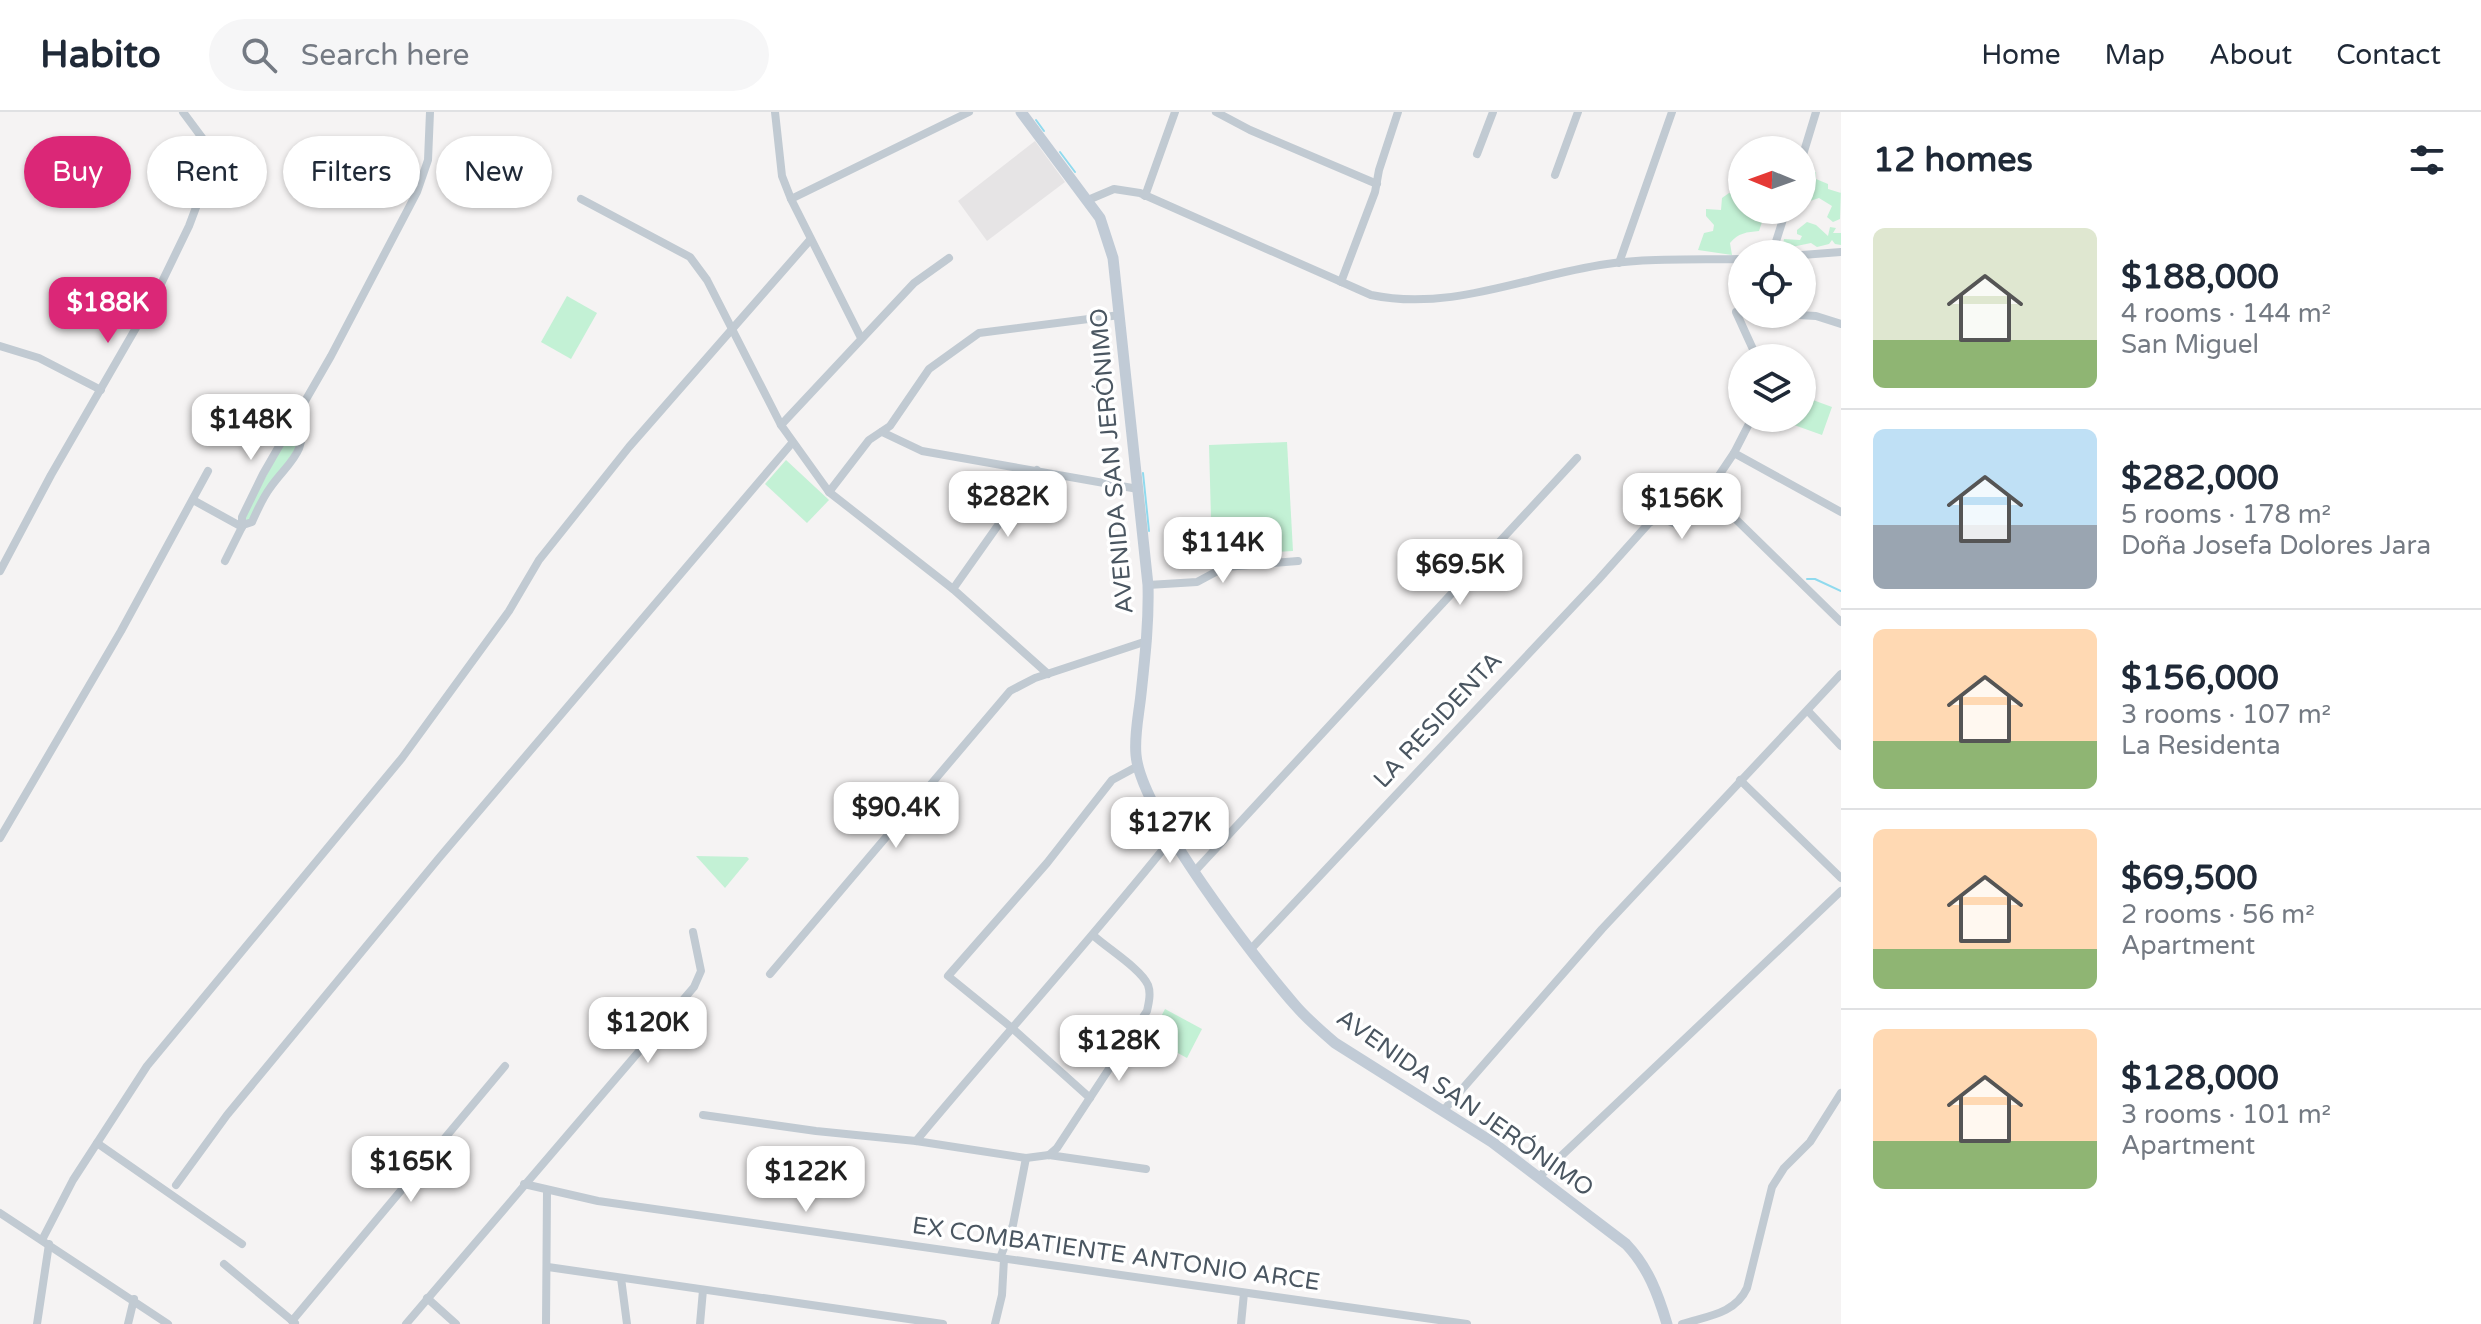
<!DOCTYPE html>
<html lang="en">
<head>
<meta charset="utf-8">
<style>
  :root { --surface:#fff; --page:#f6f6f7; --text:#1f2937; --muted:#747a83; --line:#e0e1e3; --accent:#db2777 }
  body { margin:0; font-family:"Varela Round",sans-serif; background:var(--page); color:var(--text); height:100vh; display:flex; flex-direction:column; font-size:30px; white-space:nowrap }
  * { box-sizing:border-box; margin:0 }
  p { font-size:26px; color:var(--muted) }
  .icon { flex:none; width:44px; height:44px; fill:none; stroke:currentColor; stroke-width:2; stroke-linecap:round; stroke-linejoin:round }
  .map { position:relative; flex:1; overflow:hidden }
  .details { display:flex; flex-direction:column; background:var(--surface); width:640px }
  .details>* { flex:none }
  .banner { position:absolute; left:24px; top:24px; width:760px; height:72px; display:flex; gap:16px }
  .needle { width:52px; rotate:271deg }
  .buttons { position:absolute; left:1728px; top:24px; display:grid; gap:16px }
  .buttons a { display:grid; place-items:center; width:88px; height:88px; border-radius:50%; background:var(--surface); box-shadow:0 2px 6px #0004; font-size:40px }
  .price { position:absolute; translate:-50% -68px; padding:0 18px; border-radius:16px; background:#fff; color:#222; font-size:26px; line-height:52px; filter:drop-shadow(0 2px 4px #0008) }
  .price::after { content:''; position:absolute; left:50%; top:48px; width:24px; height:18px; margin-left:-12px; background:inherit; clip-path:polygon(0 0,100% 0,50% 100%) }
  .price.active { background:var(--accent); color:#fff }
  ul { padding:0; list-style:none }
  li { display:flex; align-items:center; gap:24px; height:200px; padding:0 32px }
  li+li { border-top:2px solid var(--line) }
  li span { display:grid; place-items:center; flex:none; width:224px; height:160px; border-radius:12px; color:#555 }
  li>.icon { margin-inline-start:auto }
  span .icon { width:96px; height:96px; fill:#fffc; stroke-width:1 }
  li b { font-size:34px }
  h2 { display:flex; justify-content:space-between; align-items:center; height:96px; padding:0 32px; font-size:34px }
  .pill { padding:0 28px; border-radius:36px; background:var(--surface); box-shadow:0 2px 6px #0004; font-size:28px; line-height:72px }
  .pill.active { background:var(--accent); color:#fff }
  header { display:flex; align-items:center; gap:48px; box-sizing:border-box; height:112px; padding:0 40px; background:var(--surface); border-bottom:2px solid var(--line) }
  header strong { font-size:38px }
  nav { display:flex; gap:44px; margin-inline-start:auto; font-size:28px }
  .search { width:560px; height:72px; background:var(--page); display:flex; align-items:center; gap:20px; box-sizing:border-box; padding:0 28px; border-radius:44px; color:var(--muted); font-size:30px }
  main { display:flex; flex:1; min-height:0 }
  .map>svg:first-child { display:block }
  .education { fill:#e6e4e5 }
  .green { fill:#c3f1d5 }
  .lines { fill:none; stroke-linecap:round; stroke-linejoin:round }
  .stream { stroke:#90daee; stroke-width:2 }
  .street { stroke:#c1cad2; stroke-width:8 }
  .secondary { stroke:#c1cbd6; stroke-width:11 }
  .labels { text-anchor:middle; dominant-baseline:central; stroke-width:7; stroke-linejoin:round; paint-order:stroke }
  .street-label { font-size:24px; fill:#4a5661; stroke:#fff }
</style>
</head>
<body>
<header>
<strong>Habito</strong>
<div class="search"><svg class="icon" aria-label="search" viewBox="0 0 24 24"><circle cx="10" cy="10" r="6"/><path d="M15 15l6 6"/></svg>Search here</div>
<nav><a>Home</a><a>Map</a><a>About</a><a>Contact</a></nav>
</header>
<main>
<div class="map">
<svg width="1841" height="1212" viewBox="0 0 1841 1212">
  <rect width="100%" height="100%" fill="#f5f3f3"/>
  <path class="education" d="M 1035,29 L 1065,70 L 987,129 L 958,89 Z"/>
  <g class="green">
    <path d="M 1807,60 L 1816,60 L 1816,67 L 1828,72 L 1828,77 L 1841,81 L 1841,76 L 1840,107 L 1833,110 L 1827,105 L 1832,94 L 1819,86 L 1810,89 L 1802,85 L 1804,70 L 1814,73 L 1814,69 L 1806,67 Z"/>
    <path d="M 1729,81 L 1742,85 L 1742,98 L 1761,98 L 1764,104 L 1759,119 C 1747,120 1738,121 1730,131 L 1732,143 L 1698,138 L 1704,121 L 1713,119 L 1714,113 L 1706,104 L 1706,97 L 1721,98 L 1722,86 Z"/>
    <path d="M 1807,110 L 1816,113 L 1828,124 L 1830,115 L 1836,116 L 1833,121 L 1841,121 L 1841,133 L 1835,132 L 1832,128 L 1829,132 L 1817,135 L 1811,131 L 1782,137 L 1784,127 L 1800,128 L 1802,124 L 1797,122 L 1797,118 Z"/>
    <path d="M 567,184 L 597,201 L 571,247 L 541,230 Z"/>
    <path d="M 1802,284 L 1832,295 L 1822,323 L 1777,307 L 1802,306 Z"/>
    <path d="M 295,309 L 298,315 L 297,334 L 250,407 L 246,409 L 245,404 Z"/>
    <path d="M 1287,330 L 1293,439 L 1212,443 L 1209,333 Z"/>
    <path d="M 786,348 L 829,388 L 807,411 L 765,372 Z"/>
    <path d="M 696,744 L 747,745 L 749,747 L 725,776 Z"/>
    <path d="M 1165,897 L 1202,917 L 1187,946 L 1150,926 Z"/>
  </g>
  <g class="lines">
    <g class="stream">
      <path d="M 1036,8 L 1044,19"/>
      <path d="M 1060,40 L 1075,60"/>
      <path d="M 1143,361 L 1149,419"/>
      <path d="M 1807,467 L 1815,467 L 1841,479"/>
    </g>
    <g class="street">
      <path d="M 775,0 L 782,64 L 791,87 L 861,226"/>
      <path d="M 1216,0 L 1250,18 L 1377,72"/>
      <path d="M 1477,42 L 1493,0"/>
      <path d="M 1802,46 L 1816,0"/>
      <path d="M 1555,63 L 1578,0"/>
      <path d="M 1145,84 L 1175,0"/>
      <path d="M 581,87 L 690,145 L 707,168 L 781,313 L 829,380 L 953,477 L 1048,562"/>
      <path d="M 791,87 L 969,0"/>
      <path d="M 1088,88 L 1114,77 L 1140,81 L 1371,183 C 1452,200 1528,163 1607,152 C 1651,146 1697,148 1742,147"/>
      <path d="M 1772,142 L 1786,98"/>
      <path d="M 1802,143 L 1841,140"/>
      <path d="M 1619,151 L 1672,0"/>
      <path d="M 1341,170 L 1375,80 L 1379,58 L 1398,0"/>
      <path d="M 1742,200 L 1736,200 L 1757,246"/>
      <path d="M 1780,202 L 1816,204 L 1841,212"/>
      <path d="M 0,234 L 39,246 L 101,278"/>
      <path d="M 781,313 L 914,171 L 949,146"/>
      <path d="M 882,320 L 922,339 L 1138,377"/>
      <path d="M 1734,341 L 1752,306"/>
      <path d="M 829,380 L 869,328 L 890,314 L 929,257 L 979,221 L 1120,203"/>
      <path d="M 1709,381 L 1841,510"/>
      <path d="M 193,388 L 242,415"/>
      <path d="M 243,413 L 252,410 C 257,399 262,387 270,376 C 287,351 311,339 298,304"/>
      <path d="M 225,449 L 242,415 L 242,405 L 263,362 L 331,244 L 417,80 L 428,48 L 430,0"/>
      <path d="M 0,459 L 51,363 L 159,176 L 189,114 L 204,74 L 209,48 L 203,27 L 183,0"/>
      <path d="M 1148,473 L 1197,470 L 1225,455 L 1298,449"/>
      <path d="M 953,477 L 1037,358"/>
      <path d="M 1808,599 L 1841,634"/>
      <path d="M 1740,668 L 1841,766"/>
      <path d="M 0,726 L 121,519 L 208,359"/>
      <path d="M 1195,759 L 1577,346"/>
      <path d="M 1251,837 L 1598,468 L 1649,411 L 1659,405 L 1676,412 L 1687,411 L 1734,341 L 1841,400"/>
      <path d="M 770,862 L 1010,579 L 1035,566 L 1147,529"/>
      <path d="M 1090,986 L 1012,916 L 948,864 L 1047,751 L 1112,668 L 1138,654"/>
      <path d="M 1443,999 L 1602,817 L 1841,562"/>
      <path d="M 703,1003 L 816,1019 L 916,1029 L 1026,1046 L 1049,1043 L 1146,1057"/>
      <path d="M 916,1029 C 1001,927 1090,829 1173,725"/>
      <path d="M 97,1031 L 242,1132"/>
      <path d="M 1049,1043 L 1057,1036 L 1147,899 C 1149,890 1151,881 1148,873 C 1141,857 1107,836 1094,824"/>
      <path d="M 1539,1065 L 1841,779"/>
      <path d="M 524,1072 L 598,1089 L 1467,1212"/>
      <path d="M 176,1073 L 227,1003 L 439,746 L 792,331"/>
      <path d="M 0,1101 L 168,1212"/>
      <path d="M 42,1128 L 73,1068 L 147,954 L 402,646 L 509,499 L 539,448 L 629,335 L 810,128"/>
      <path d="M 1000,1146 L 1013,1113 L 1026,1046"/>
      <path d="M 224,1152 L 295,1211"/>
      <path d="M 548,1155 L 943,1212"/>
      <path d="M 621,1166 L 627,1212"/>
      <path d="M 427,1186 L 456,1212"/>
      <path d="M 292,1209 L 505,954"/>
      <path d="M 37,1212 L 49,1132"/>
      <path d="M 128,1212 L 134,1187"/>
      <path d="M 406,1212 L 694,875 L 701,859 L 693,820"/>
      <path d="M 546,1212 L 547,1079"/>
      <path d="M 700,1212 L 703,1178"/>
      <path d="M 995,1212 L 1002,1183 L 1004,1147"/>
      <path d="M 1241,1212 L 1244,1181"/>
      <path d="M 1682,1212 C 1707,1204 1735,1202 1747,1176 L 1772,1075 L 1784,1056 L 1810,1030 L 1841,981"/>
    </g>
    <path class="secondary" d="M 1021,0 L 1100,106 L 1113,146 L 1148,473 C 1149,510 1145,545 1141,582 C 1139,602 1134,623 1136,643 C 1141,700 1255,847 1295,893 C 1307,907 1321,919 1335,931 L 1492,1030 L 1626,1132 C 1648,1155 1658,1182 1667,1212"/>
  </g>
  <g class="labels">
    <g class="street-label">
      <text transform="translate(1112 349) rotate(-95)">AVENIDA SAN JERÓNIMO</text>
      <text transform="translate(1438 608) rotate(-47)">LA RESIDENTA</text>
      <text transform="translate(1465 991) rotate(35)">AVENIDA SAN JERÓNIMO</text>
      <text transform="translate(1116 1142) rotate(8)">EX COMBATIENTE ANTONIO ARCE</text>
    </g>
  </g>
</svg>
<div class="buttons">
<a><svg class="needle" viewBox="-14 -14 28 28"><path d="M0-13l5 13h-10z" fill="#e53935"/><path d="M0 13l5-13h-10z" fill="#747a83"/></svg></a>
<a><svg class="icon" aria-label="locate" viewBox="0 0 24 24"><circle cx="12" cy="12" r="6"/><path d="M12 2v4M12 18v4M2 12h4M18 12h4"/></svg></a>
<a><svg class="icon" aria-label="layers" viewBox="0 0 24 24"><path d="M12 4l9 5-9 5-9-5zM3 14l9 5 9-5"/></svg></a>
</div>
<b class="price active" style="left:108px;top:233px">$188K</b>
<b class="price" style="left:251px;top:350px">$148K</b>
<b class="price" style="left:1008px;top:427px">$282K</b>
<b class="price" style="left:1682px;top:429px">$156K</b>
<b class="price" style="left:1223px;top:473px">$114K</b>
<b class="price" style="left:1460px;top:495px">$69.5K</b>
<b class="price" style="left:896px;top:738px">$90.4K</b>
<b class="price" style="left:1170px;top:753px">$127K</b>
<b class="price" style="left:648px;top:953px">$120K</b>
<b class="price" style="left:1119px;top:971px">$128K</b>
<b class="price" style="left:411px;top:1092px">$165K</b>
<b class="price" style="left:806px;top:1102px">$122K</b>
<div class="banner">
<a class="pill active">Buy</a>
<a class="pill">Rent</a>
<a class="pill">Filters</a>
<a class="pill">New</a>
</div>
</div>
<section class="details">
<h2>12 homes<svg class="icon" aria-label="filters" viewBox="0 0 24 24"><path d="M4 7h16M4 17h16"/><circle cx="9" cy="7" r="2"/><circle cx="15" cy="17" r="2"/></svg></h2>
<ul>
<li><span style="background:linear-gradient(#dfe7d0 70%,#8fb573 0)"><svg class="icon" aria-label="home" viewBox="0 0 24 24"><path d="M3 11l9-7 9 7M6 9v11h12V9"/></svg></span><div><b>$188,000</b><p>4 rooms · 144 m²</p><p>San Miguel</p></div></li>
<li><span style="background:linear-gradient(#bfe0f5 60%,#9aa5b1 0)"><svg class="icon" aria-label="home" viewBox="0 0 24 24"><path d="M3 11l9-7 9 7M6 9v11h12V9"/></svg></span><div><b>$282,000</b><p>5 rooms · 178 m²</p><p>Doña Josefa Dolores Jara</p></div></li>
<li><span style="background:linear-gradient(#ffd9b3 70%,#8fb573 0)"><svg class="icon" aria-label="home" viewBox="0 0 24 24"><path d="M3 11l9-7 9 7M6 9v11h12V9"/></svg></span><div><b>$156,000</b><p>3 rooms · 107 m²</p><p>La Residenta</p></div></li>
<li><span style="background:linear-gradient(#ffd9b3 75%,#8fb573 0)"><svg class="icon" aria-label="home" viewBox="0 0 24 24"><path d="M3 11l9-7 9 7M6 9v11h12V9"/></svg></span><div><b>$69,500</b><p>2 rooms · 56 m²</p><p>Apartment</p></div></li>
<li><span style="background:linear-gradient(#ffd9b3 70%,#8fb573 0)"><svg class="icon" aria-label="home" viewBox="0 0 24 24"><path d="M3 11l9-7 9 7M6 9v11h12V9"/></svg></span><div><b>$128,000</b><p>3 rooms · 101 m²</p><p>Apartment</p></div></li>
</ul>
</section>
</main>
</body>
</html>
